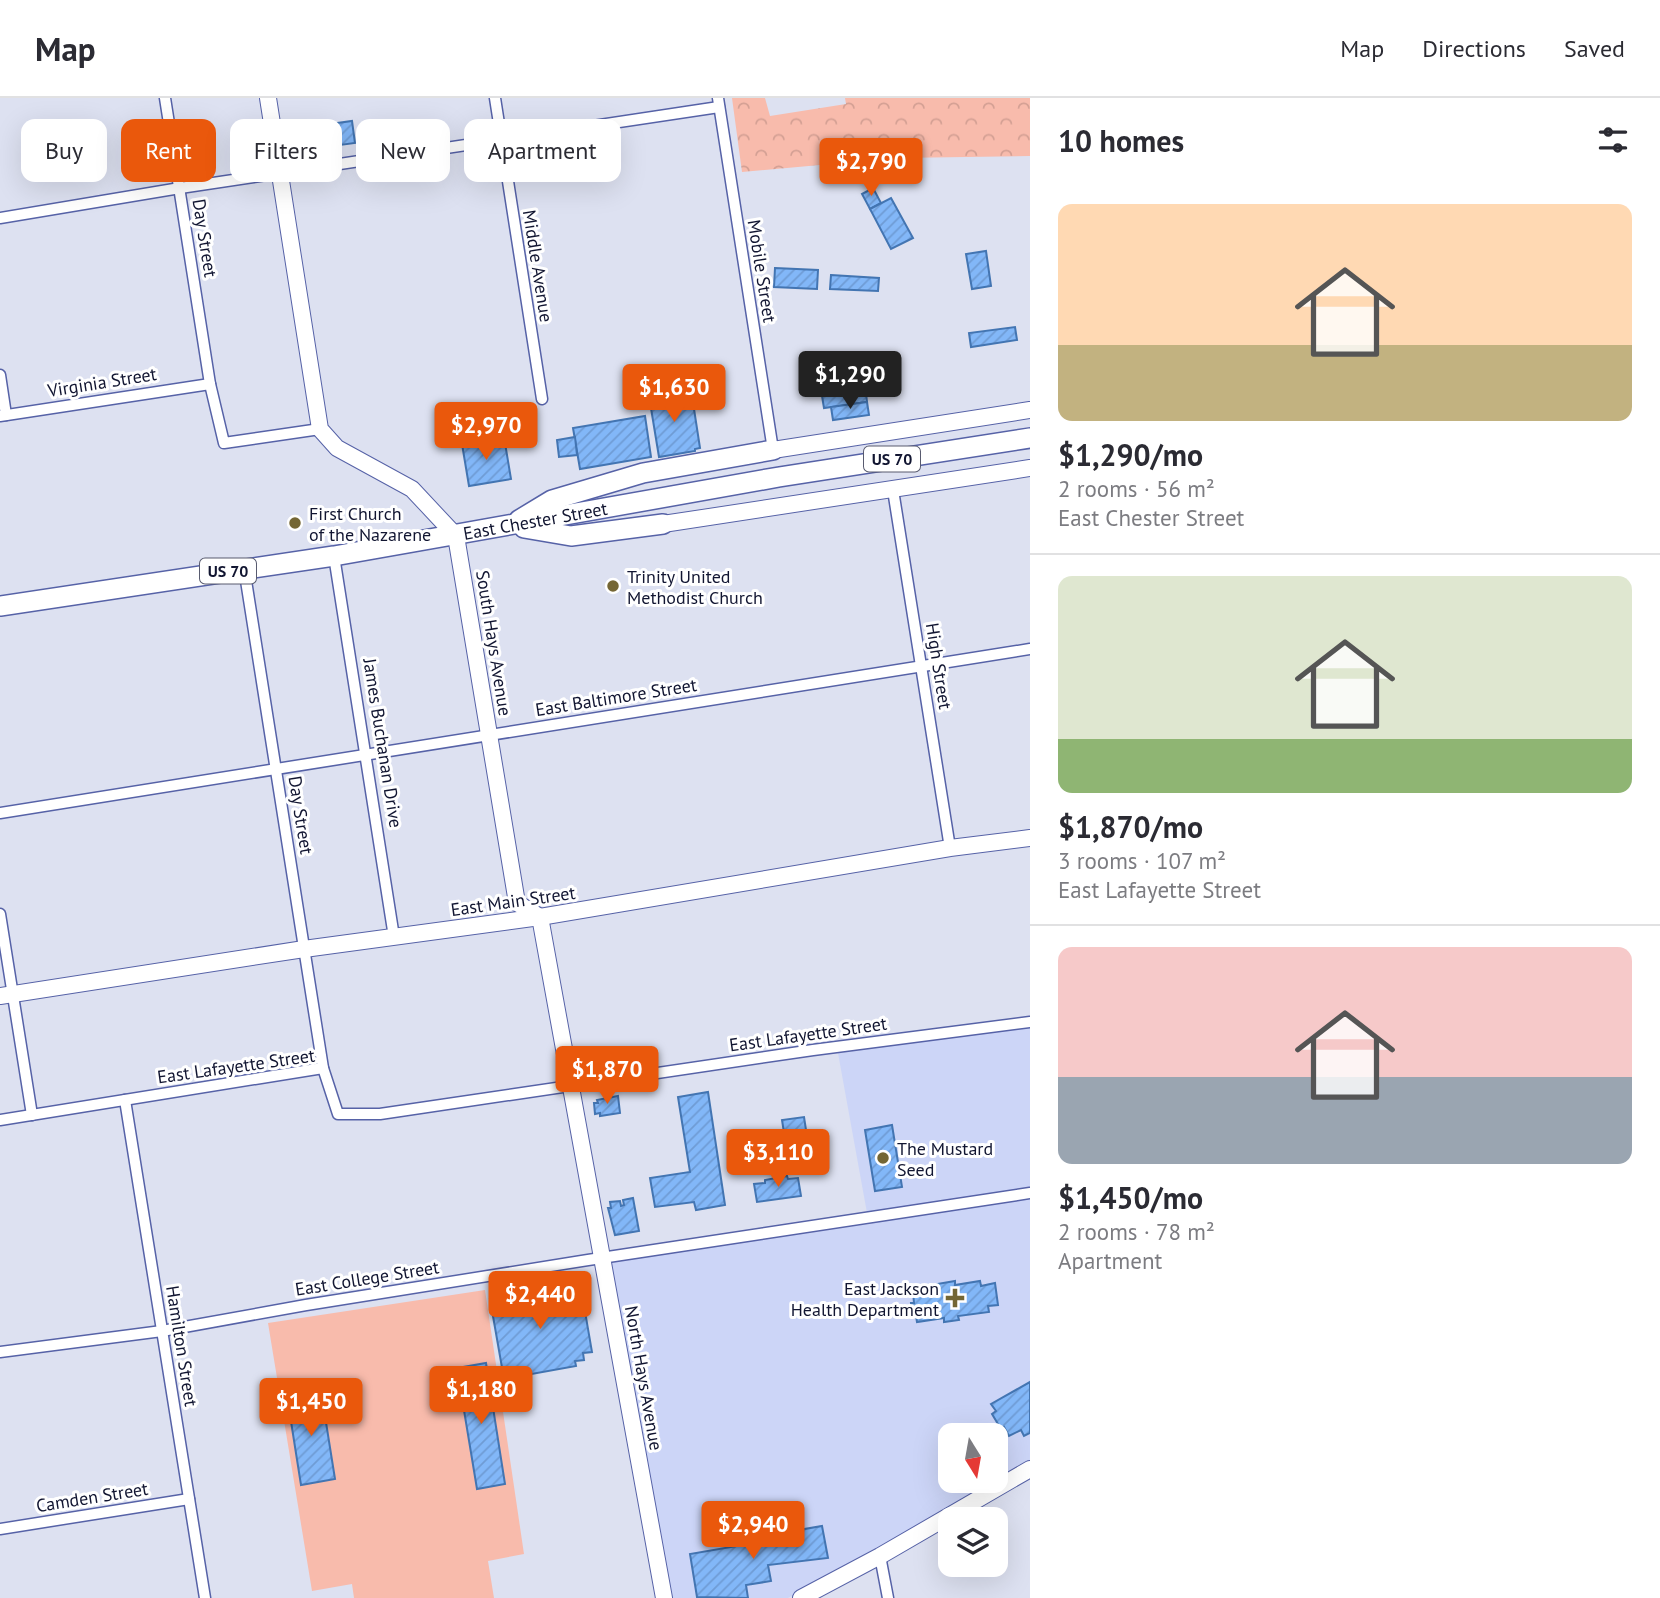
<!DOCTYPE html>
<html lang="en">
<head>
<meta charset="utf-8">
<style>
  :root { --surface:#fff; --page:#f7f7f7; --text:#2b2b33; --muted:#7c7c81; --line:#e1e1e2; --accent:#ea580c }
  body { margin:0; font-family:"PT Sans",sans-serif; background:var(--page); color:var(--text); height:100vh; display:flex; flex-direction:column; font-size:26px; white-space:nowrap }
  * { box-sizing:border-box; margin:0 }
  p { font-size:23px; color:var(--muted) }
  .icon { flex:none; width:38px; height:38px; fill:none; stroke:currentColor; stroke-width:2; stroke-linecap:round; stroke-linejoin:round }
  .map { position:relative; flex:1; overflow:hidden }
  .panel { display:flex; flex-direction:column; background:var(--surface); width:630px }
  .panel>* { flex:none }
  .guide { position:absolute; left:21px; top:21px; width:665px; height:63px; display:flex; gap:14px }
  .needle { width:46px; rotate:169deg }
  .controls { position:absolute; left:938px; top:1325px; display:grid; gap:14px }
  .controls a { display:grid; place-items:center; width:70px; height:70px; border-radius:14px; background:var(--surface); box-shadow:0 7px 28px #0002; font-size:35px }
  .price { position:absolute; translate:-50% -60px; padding:0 16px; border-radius:7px; background:var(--accent); color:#fff; font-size:23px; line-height:46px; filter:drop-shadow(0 2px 4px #0008) }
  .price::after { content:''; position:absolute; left:50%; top:42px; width:21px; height:16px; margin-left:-10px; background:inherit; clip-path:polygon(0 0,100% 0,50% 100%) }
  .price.active { background:#222; color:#fff }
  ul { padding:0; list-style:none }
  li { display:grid; align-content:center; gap:14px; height:371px; padding:0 28px }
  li+li { border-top:2px solid var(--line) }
  li span { display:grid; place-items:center; height:217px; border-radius:14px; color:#555 }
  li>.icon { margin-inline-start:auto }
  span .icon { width:126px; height:126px; fill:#fffc; stroke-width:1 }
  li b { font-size:30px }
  h2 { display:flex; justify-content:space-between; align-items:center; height:84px; padding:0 28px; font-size:30px }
  .tag { padding:0 24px; border-radius:14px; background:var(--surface); box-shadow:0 7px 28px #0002; font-size:24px; line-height:63px }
  .tag.active { background:var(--accent); color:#fff }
  header { display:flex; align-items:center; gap:42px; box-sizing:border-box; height:98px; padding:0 35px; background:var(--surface); border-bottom:2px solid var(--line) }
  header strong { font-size:33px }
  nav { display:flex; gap:38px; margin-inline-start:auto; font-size:24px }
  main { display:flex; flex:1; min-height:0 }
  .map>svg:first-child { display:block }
  .built { fill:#ccd5f7; fill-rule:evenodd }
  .green { fill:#f8bbac }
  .forest { fill:url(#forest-crowns) }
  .building { fill:url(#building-hatch); stroke:#4375b2; stroke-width:2 }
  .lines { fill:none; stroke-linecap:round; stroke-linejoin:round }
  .street-casing { stroke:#5662a7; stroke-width:13 }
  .secondary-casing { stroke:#5662a7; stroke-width:18 }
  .highway-casing { stroke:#5662a7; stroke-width:22 }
  .street { stroke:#fff; stroke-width:10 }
  .secondary { stroke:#fff; stroke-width:16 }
  .highway { stroke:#fff; stroke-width:19 }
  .poi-dot { fill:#746634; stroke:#fff; stroke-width:2.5 }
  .labels { text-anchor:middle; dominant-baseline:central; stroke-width:6; stroke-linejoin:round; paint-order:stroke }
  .shield { fill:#fff; stroke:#585b6f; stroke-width:2 }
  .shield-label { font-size:16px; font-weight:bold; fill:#111531 }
  .street-label { font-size:18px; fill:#111531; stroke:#fff }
  .poi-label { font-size:18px; fill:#111531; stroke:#fff; text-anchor:start }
</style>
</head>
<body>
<header>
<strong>Map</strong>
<nav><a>Map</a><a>Directions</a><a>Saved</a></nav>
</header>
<main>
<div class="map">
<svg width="1030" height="1500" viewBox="0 0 1030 1500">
  <defs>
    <pattern id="forest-crowns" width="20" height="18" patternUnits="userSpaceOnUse" patternTransform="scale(1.75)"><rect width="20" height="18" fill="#f8bbac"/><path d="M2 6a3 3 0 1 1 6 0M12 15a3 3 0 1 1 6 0" fill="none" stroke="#d4a094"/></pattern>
    <pattern id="building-hatch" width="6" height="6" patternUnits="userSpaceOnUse" patternTransform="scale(1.75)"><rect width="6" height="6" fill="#82b7f8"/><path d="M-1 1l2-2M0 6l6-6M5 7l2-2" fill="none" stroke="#6f9cd5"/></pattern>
  </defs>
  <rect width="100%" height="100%" fill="#dde1f1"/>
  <path class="built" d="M 1030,928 L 1030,1368 L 788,1500 L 671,1500 L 610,1164 L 869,1126 L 838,955 ZM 950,1337 L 996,1337 L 996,1382 L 950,1382 Z"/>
  <path class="green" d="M 485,1192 L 524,1456 L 488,1463 L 494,1500 L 354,1500 L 352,1486 L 312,1493 L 268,1225 Z"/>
  <path class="forest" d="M 732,0 L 765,0 L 770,18 L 846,6 L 845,0 L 1030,0 L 1030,58 L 897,60 L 742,74 Z"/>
  <g class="building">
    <path d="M 352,23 L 355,45 L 303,52 L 302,45 L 298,45 L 297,36 L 301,35 L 301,30 Z"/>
    <path d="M 873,90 L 881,105 L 870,111 L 862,96 Z"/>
    <path d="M 891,100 L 913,140 L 891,151 L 870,111 Z"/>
    <path d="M 986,153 L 991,188 L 972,191 L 966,156 Z"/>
    <path d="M 775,170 L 818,172 L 817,191 L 774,189 Z"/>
    <path d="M 831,177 L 879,180 L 878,193 L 830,191 Z"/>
    <path d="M 1015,229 L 1017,242 L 971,249 L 969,235 Z"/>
    <path d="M 865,286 L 867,304 L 824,310 L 821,292 Z"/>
    <path d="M 676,294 L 679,300 L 692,298 L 700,350 L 695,351 L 695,353 L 659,359 L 649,298 Z"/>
    <path d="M 867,304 L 869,317 L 833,322 L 831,309 Z"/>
    <path d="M 645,318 L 651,359 L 580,371 L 573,330 Z"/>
    <path d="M 504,339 L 511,381 L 469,388 L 462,346 Z"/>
    <path d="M 575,339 L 577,357 L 559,359 L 557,342 Z"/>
    <path d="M 708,994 L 725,1107 L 696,1112 L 694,1104 L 655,1109 L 650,1080 L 690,1074 L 678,999 Z"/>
    <path d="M 618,998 L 620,1015 L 600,1018 L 600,1015 L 595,1016 L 594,1005 L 598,1005 L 597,1002 Z"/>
    <path d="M 804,1019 L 808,1045 L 815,1044 L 817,1053 L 810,1054 L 811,1061 L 748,1071 L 745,1047 L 785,1041 L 782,1022 Z"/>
    <path d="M 892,1027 L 902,1089 L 875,1093 L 865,1032 Z"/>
    <path d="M 787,1078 L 788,1081 L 798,1080 L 801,1098 L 757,1104 L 754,1086 L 765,1085 L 765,1082 Z"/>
    <path d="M 633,1100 L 639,1133 L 615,1137 L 608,1110 L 611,1110 L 610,1104 L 620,1103 L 621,1108 L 624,1107 L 623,1102 Z"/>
    <path d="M 955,1183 L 955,1187 L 980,1183 L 981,1188 L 995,1185 L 998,1207 L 988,1208 L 989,1214 L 958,1218 L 959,1222 L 944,1224 L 944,1220 L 917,1224 L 915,1212 L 912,1213 L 911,1205 L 914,1205 L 913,1193 L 937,1189 L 937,1186 Z"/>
    <path d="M 562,1189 L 563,1193 L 572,1191 L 573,1197 L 582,1196 L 592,1254 L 583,1255 L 584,1262 L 575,1263 L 576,1268 L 504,1281 L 490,1201 Z"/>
    <path d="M 486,1265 L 505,1386 L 477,1391 L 457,1270 Z"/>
    <path d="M 1030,1284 L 1030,1335 L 1024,1338 L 1021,1332 L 1009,1338 L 1004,1329 L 1001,1331 L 992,1316 L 996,1313 L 991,1306 Z"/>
    <path d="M 321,1293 L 335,1381 L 301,1387 L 287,1298 Z"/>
    <path d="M 779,1426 L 785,1427 L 787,1434 L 822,1428 L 828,1460 L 768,1467 L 771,1483 L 746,1487 L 748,1500 L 697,1499 L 690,1456 L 737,1448 L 736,1442 L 775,1436 L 774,1431 Z"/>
  </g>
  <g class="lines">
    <defs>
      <g id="street">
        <path d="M 165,0 L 210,286 L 224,345 L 320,331"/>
        <path d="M 495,0 L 542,301"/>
        <path d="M 718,0 L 773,352"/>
        <path d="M 0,120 L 180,90 L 719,9"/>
        <path d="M 0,277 L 6,317"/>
        <path d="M 0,318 L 210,286"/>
        <path d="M 893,392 L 950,750"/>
        <path d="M 334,458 L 394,839"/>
        <path d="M 244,470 L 323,970 L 338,1016 L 380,1016 L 813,952 L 1030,924"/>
        <path d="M 0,715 L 1030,551"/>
        <path d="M 0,816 L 32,1017"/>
        <path d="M 125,1002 L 205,1500"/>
        <path d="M 0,1022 L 323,970"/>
        <path d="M 0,1254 L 162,1233 L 306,1207 L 588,1162 L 1030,1095"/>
        <path d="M 0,1431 L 189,1401"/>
        <path d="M 880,1458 L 888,1500"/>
      </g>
      <g id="secondary">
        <path d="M 268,0 L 320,331 L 337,350 L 412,391 L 456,438 L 517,805 L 540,819"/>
        <path d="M 773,352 L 1030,312"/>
        <path d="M 663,426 L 1030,370"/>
        <path d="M 540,819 L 664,1500"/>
        <path d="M 0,898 L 304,851 L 540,819 L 950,750 L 1030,740"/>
        <path d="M 801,1500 L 880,1458 L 1030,1371"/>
      </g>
      <g id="highway">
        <path d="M 519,422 L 552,402 L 643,375 L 773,352"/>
        <path d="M 524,430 L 571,438 L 663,426"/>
        <path id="s1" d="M 0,508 L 334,458 L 779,379 L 1030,340"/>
      </g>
    </defs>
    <use href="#street" class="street-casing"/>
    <use href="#secondary" class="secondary-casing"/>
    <use href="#highway" class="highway-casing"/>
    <use href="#street" class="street"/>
    <use href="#secondary" class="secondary"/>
    <use href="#highway" class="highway"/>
  </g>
  <g class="poi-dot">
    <circle cx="295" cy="425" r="7"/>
    <circle cx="613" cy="488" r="7"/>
    <circle cx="883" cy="1060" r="7"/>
    <path d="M951.5 1189.5h7v7h7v7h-7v7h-7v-7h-7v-7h7z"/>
  </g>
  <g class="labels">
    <g class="shield">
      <rect x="864" y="348.5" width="56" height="25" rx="5"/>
      <rect x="200" y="460.5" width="56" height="25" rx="5"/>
    </g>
    <g class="shield-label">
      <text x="892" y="361">US 70</text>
      <text x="228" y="473">US 70</text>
    </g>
    <g class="street-label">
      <text transform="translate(205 140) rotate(81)">Day Street</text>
      <text transform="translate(538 168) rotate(81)">Middle Avenue</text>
      <text transform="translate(762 173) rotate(81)">Mobile Street</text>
      <text transform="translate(102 284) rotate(-9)">Virginia Street</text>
      <text stroke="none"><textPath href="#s1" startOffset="542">East Chester Street</textPath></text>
      <text transform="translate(494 545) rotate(81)">South Hays Avenue</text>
      <text transform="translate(939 568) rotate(81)">High Street</text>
      <text transform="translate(616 599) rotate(-9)">East Baltimore Street</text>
      <text transform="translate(383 645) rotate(81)">James Buchanan Drive</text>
      <text transform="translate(301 717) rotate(81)">Day Street</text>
      <text transform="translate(513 803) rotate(-8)">East Main Street</text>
      <text transform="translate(808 936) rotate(-8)">East Lafayette Street</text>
      <text transform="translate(236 968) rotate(-8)">East Lafayette Street</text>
      <text transform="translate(367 1180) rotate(-9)">East College Street</text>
      <text transform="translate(182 1248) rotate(81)">Hamilton Street</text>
      <text transform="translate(644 1280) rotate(80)">North Hays Avenue</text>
      <text transform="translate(92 1399) rotate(-9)">Camden Street</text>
    </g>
    <g class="poi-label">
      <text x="309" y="415">First Church<tspan x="309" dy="21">of the Nazarene</tspan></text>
      <text x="627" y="478">Trinity United<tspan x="627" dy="21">Methodist Church</tspan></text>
      <text x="897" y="1050">The Mustard<tspan x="897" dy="21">Seed</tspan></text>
      <text x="939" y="1190" text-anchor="end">East Jackson<tspan x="939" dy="21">Health Department</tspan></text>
    </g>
  </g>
</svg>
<div class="controls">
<a><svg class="needle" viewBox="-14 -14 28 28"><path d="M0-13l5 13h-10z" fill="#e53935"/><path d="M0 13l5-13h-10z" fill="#7c7c81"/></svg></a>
<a><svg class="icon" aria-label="layers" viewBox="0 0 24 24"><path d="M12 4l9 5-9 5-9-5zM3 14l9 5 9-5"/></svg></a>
</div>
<b class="price" style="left:871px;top:100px">$2,790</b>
<b class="price active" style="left:850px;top:313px">$1,290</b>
<b class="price" style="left:674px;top:326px">$1,630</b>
<b class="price" style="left:486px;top:364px">$2,970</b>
<b class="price" style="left:607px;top:1008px">$1,870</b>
<b class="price" style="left:778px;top:1091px">$3,110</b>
<b class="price" style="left:540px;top:1233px">$2,440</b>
<b class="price" style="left:481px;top:1328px">$1,180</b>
<b class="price" style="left:311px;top:1340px">$1,450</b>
<b class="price" style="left:753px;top:1463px">$2,940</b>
<div class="guide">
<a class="tag">Buy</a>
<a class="tag active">Rent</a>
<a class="tag">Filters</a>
<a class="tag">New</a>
<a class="tag">Apartment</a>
</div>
</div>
<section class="panel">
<h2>10 homes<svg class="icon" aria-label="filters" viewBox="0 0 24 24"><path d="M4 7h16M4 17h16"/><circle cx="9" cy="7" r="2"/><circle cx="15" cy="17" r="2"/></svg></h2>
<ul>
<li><span style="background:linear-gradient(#ffd9b3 65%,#c2b280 0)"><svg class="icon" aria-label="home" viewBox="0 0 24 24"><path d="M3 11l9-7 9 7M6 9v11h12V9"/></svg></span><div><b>$1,290/mo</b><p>2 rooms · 56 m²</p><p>East Chester Street</p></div></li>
<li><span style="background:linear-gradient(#dfe7d0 75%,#8fb573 0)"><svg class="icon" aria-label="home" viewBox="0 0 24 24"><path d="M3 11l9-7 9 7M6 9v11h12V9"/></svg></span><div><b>$1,870/mo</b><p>3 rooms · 107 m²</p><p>East Lafayette Street</p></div></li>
<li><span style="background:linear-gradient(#f6c9c9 60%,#9aa5b1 0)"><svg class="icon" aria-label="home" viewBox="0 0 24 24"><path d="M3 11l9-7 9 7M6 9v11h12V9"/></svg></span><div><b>$1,450/mo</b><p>2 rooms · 78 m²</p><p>Apartment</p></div></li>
</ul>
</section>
</main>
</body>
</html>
